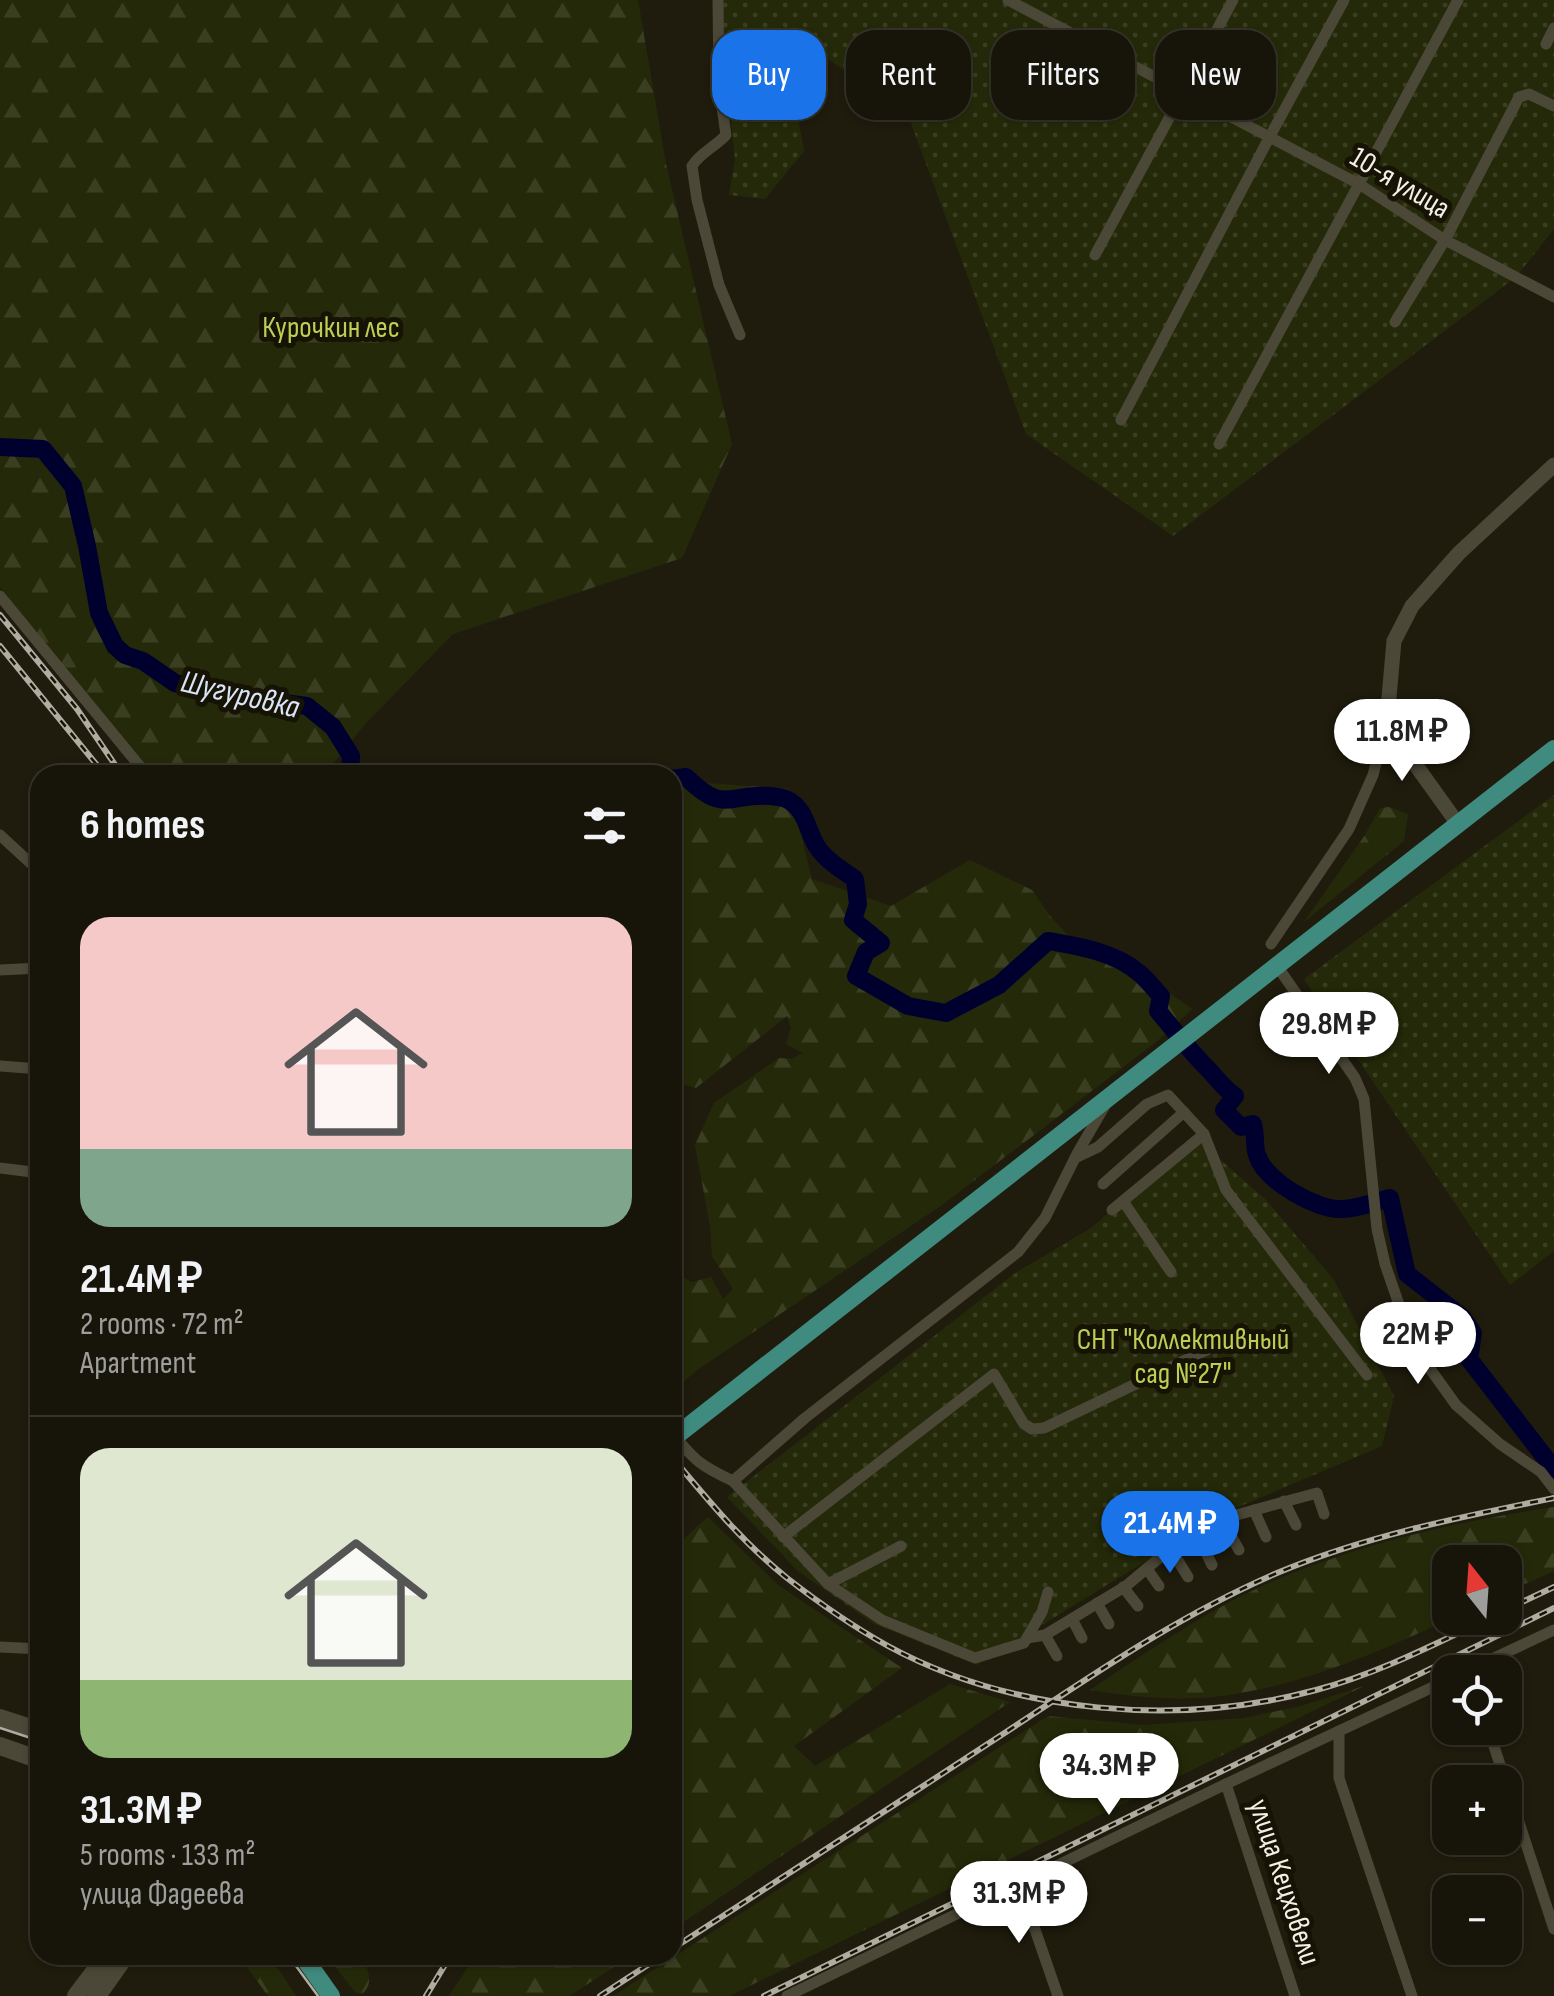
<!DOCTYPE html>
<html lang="en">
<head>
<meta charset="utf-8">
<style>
  :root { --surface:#17150a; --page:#242218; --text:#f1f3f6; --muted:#9e9f9c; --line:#36342b; --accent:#1a73e8 }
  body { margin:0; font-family:"Sofia Sans Condensed",sans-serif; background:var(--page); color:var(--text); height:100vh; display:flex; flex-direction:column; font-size:38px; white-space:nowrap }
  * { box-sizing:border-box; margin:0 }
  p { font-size:32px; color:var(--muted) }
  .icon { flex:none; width:55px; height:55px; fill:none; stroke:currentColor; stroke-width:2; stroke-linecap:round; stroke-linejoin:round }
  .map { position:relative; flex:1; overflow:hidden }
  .panel { position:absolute; left:30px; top:765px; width:652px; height:1200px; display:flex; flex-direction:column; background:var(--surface); border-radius:30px; box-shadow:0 2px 8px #0004,0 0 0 2px var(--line) }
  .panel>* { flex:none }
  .top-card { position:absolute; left:712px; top:30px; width:690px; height:90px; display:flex; gap:20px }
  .needle { width:65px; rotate:343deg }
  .buttons { position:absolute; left:1432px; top:1545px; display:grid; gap:20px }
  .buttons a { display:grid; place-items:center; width:90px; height:90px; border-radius:20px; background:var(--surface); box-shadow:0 2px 8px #0004,0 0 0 2px var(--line); font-size:50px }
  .price { position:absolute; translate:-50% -85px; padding:0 22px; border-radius:35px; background:#fff; color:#222; font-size:32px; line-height:65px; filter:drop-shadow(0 2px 5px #0008) }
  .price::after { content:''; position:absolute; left:50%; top:60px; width:30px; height:22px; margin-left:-15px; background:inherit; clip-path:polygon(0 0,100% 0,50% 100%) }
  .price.on { background:var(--accent); color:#fff }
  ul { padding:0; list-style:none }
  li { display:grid; align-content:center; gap:20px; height:530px; padding:0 50px }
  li+li { border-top:2px solid var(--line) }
  li span { display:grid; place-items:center; height:310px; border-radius:30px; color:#555 }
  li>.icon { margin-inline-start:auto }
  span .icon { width:180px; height:180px; fill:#fffc; stroke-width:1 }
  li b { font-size:42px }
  h2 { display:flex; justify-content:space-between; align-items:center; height:120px; padding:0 50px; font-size:42px }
  .tag { padding:0 35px; border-radius:30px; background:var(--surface); box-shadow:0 2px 8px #0004,0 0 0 2px var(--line); font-size:35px; line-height:90px }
  .tag.on { background:var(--accent); color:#fff }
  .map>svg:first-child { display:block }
  .forest { fill:url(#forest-firs) }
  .garden { fill:url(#garden-dots) }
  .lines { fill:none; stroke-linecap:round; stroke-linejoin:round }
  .river { stroke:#00002e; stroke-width:18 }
  .minor { stroke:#4c4838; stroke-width:11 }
  .tertiary { stroke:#4c4838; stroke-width:15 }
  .secondary { stroke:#4c4838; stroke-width:18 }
  .primary { stroke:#3f8b7f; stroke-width:18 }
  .tram { stroke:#afaca1; stroke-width:2.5 }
  .rail-casing { stroke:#afaca1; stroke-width:6 }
  .rail { stroke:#161305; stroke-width:2.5; stroke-dasharray:8; stroke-linecap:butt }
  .labels { text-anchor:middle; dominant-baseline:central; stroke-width:10; stroke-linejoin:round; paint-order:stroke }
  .street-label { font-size:30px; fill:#f3f1e7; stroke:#161305 }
  .park-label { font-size:30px; fill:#bacf54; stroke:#161305 }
  .water-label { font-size:32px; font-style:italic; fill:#d9e4f8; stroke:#161305 }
</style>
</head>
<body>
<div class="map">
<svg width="1554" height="1996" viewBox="0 0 1554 1996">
  <defs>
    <pattern id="forest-firs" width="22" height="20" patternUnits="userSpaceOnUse" patternTransform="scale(2.5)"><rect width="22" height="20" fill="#242a09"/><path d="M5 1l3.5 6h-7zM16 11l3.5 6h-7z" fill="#3a3f21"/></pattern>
    <pattern id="garden-dots" width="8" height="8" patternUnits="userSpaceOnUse" patternTransform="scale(2.5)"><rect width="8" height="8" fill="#242a09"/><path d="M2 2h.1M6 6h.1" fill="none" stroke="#3a3f21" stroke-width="1.8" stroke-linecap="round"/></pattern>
  </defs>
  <rect width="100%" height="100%" fill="#1f1c0d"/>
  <g class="forest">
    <path d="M 0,0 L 638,0 L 666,164 L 732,444 L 682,558 L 453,634 L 366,723 L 324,775 L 151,775 L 0,587 Z"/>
    <path d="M 679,781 L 789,789 L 812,879 L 891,906 L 970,860 L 1032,890 L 1050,916 L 1076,944 L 1117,956 L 1192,1009 L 1156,1042 L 942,1205 L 697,1370 L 682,1383 L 673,1384 L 673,1273 L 692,1282 L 711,1277 L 723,1299 L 733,1289 L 712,1256 L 710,1226 L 695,1145 L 714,1103 L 779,1058 L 792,1059 L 803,1053 L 786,1044 L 791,1028 L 787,1016 L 696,1088 L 673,1081 L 672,783 Z"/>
    <path d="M 1389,807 L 1408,814 L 1404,841 L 1304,922 L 1365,835 L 1380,808 Z"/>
    <path d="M 1554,1507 L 1554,1571 L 1505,1593 L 1505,1562 L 1450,1562 L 1450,1618 L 1452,1618 C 1376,1653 1297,1688 1212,1697 C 1172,1701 1129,1696 1090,1690 C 1146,1653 1212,1607 1274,1581 C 1362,1543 1460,1521 1554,1507 Z"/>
    <path d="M 708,1517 L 778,1585 L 902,1668 L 794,1746 L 815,1766 L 950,1684 L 1010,1702 L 673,1929 L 672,1645 L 683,1643 L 673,1562 L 679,1543 Z"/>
    <path d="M 1364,1686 L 729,1996 L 613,1996 L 1048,1716 L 1144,1725 L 1244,1718 L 1301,1706 Z"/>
    <path d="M 238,1955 L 269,1955 L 296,1996 L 268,1996 Z"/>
    <path d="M 326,1955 L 359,1955 C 368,1967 375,1983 362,1994 L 355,1992 Z"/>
    <path d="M 476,1955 L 633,1955 L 569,1996 L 449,1996 Z"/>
  </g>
  <g class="garden">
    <path d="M 718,0 L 1554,0 L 1554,229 L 1516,277 L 1173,536 L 1026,434 L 908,115 L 781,26 L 804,151 L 765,199 L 729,195 L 735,160 Z"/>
    <path d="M 1554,795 L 1554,1251 L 1510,1285 L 1304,979 Z"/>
    <path d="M 1197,1139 L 1266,1200 L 1334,1280 L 1394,1396 L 1382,1446 L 1222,1514 L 977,1665 L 874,1624 L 798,1571 L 727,1497 L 1014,1274 L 1091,1228 Z"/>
  </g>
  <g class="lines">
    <g class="river">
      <path d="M 0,447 L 43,449 L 73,486 L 87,546 L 99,613 L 115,646 L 125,655 L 143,661 L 175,683 L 215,694 L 307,706 L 333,727 L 351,756 L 350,775"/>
      <path d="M 672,779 L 686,777 C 725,815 727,793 771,796 C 775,797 782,797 786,799 C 805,808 806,826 815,843 C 823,859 841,869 855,879 L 858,904 L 853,920 L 881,943 L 866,952 L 856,976 L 908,1006 L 946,1013 L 999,985 L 1048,941 C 1078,946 1115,952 1139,973 C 1147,979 1154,989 1161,996 L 1158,1011 C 1174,1030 1189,1050 1206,1067 C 1217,1078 1223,1088 1235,1096 L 1224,1110 L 1241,1127 L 1253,1124 C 1256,1134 1254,1148 1257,1155 C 1265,1181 1316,1210 1342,1209 C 1357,1209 1375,1202 1390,1198 L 1407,1274 L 1462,1317 L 1473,1333 L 1469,1359 L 1554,1469"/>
    </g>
    <g class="minor">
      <path d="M 718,0 L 719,86 L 726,135 C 715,147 701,152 692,166 L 697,200 L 719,285 L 740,335"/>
      <path d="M 1008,0 L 1359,184 L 1445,240 L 1554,297"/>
      <path d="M 1546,44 L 1554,28"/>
      <path d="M 1095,255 L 1233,0"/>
      <path d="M 1395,322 L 1445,240 L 1519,97 L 1529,94 L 1554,106"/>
      <path d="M 1121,420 L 1269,138 L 1344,0"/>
      <path d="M 1219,444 L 1458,0"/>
      <path d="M 0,596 L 147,775"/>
      <path d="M 0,835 L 40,872"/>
      <path d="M 1271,944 L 1349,829 L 1373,775 L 1387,720"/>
      <path d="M 1277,966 L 1355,1078 L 1364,1099 L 1377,1229 L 1385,1264 L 1413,1345 L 1456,1405 L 1500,1444 L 1541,1472 L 1554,1489"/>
      <path d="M 0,970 L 40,968"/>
      <path d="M 0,1066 L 40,1069"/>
      <path d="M 1204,1134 L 1226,1190 L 1367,1375"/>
      <path d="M 1075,1158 L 1098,1147 L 1147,1104 L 1168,1095 L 1204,1134 L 1112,1210"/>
      <path d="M 0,1168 L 40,1173"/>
      <path d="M 1103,1184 L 1184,1112"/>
      <path d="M 1123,1201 L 1171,1272"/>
      <path d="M 672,1433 C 695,1461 701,1466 733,1481 L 828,1584 L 901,1546"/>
      <path d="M 733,1481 L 805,1418 L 1018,1252 L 1045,1218 L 1078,1152 L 1107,1102"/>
      <path d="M 1284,1501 L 1296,1525"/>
      <path d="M 1254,1510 L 1266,1537"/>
      <path d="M 1223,1521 L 1239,1550"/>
      <path d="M 1198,1536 L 1212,1565"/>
      <path d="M 783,1537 L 994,1374 L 1024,1424 L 1032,1429 L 1044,1428 L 1217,1345"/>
      <path d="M 1172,1551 L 1188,1577"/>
      <path d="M 1147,1569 L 1159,1586"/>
      <path d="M 828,1584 L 882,1620 L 975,1658 L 1024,1643 L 1042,1612 L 1048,1592"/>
      <path d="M 1123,1587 L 1138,1606"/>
      <path d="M 1097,1603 L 1109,1624"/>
      <path d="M 1072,1619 L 1082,1638"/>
      <path d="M 1045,1635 L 1057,1656"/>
      <path d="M 1027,1638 L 1045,1635 L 1126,1586 L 1158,1559 L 1229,1517 L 1317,1493 L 1324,1514"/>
      <path d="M 0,1647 L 40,1649"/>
      <path d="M 1464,1672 L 1554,1630"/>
      <path d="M 1488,1728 L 1554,1929"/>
      <path d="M 1339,1731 L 1339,1778 L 1412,1996"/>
      <path d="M 1226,1784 L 1295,1996"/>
      <path d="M 1019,1883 L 1058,1996"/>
      <path d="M 787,1996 L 1226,1784 L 1450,1679"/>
    </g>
    <path class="tertiary" d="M 1458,824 L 1397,739 L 1387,720 L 1394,641 L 1412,606 L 1459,553 L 1554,465"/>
    <g class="secondary">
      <path d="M 0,1718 L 40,1731"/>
      <path d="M 0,1746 L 40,1760"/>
      <path d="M 76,1996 L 107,1955"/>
      <path d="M 97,1996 L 126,1955"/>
    </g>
    <g class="primary">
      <path d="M 672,1439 L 1554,749"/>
      <path d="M 302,1955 L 331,1996"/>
    </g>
    <g class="tram">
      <path d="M 0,1728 L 40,1741"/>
      <path d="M 288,1955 L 318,1996"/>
    </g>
    <defs>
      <g id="rail">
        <path d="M 0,615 L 77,709 L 122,775"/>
        <path d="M 0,646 L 105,775"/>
        <path d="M 672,1457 C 708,1500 743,1543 787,1578 C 819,1603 852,1626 888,1646 C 1013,1714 1179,1727 1316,1690 C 1377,1674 1433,1645 1490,1618"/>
        <path d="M 1505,1610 L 1554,1587"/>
        <path d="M 672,1949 C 783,1877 893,1806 1003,1734 C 1091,1676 1179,1615 1277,1573 C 1365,1536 1460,1517 1554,1498"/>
        <path d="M 426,1996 L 451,1955"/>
        <path d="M 600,1996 L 663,1955"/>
        <path d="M 764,1996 L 1554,1608"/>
      </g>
    </defs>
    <use href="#rail" class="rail-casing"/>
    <use href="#rail" class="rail"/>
  </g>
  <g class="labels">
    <g class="street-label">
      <text transform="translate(1400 183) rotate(31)">10-я улица</text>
      <text transform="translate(1284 1882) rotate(72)">улица Кецховели</text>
    </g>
    <g class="park-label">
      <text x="331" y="328">Курочкин лес</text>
      <text x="1183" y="1340">СНТ "Коллективный<tspan x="1183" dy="34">сад №27"</tspan></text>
    </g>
    <g class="water-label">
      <text transform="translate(240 695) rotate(13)">Шугуровка</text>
    </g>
  </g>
</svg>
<div class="buttons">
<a><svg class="needle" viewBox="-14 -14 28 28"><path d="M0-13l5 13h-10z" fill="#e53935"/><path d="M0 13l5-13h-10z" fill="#9e9f9c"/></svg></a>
<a><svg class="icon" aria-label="locate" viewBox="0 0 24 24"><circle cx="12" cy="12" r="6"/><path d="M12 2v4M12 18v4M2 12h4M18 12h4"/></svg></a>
<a>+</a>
<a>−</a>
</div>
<b class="price" style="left:1402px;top:784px">11.8M ₽</b>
<b class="price" style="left:1329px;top:1077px">29.8M ₽</b>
<b class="price" style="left:1418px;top:1387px">22M ₽</b>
<b class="price on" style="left:1170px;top:1576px">21.4M ₽</b>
<b class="price" style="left:1109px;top:1818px">34.3M ₽</b>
<b class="price" style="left:1019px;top:1946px">31.3M ₽</b>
<div class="top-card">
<a class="tag on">Buy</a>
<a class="tag">Rent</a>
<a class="tag">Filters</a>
<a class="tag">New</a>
</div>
<section class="panel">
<h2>6 homes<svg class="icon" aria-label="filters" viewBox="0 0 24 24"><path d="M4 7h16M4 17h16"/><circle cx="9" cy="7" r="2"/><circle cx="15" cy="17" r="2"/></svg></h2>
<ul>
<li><span style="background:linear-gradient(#f6c9c9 75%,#7fa58c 0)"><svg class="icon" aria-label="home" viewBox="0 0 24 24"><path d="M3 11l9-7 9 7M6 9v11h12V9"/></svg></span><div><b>21.4M ₽</b><p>2 rooms · 72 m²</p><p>Apartment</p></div></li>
<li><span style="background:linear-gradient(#dfe7d0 75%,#8fb573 0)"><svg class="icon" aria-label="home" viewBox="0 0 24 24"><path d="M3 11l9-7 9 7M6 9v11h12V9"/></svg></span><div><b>31.3M ₽</b><p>5 rooms · 133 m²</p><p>улица Фадеева</p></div></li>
</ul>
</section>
</div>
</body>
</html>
